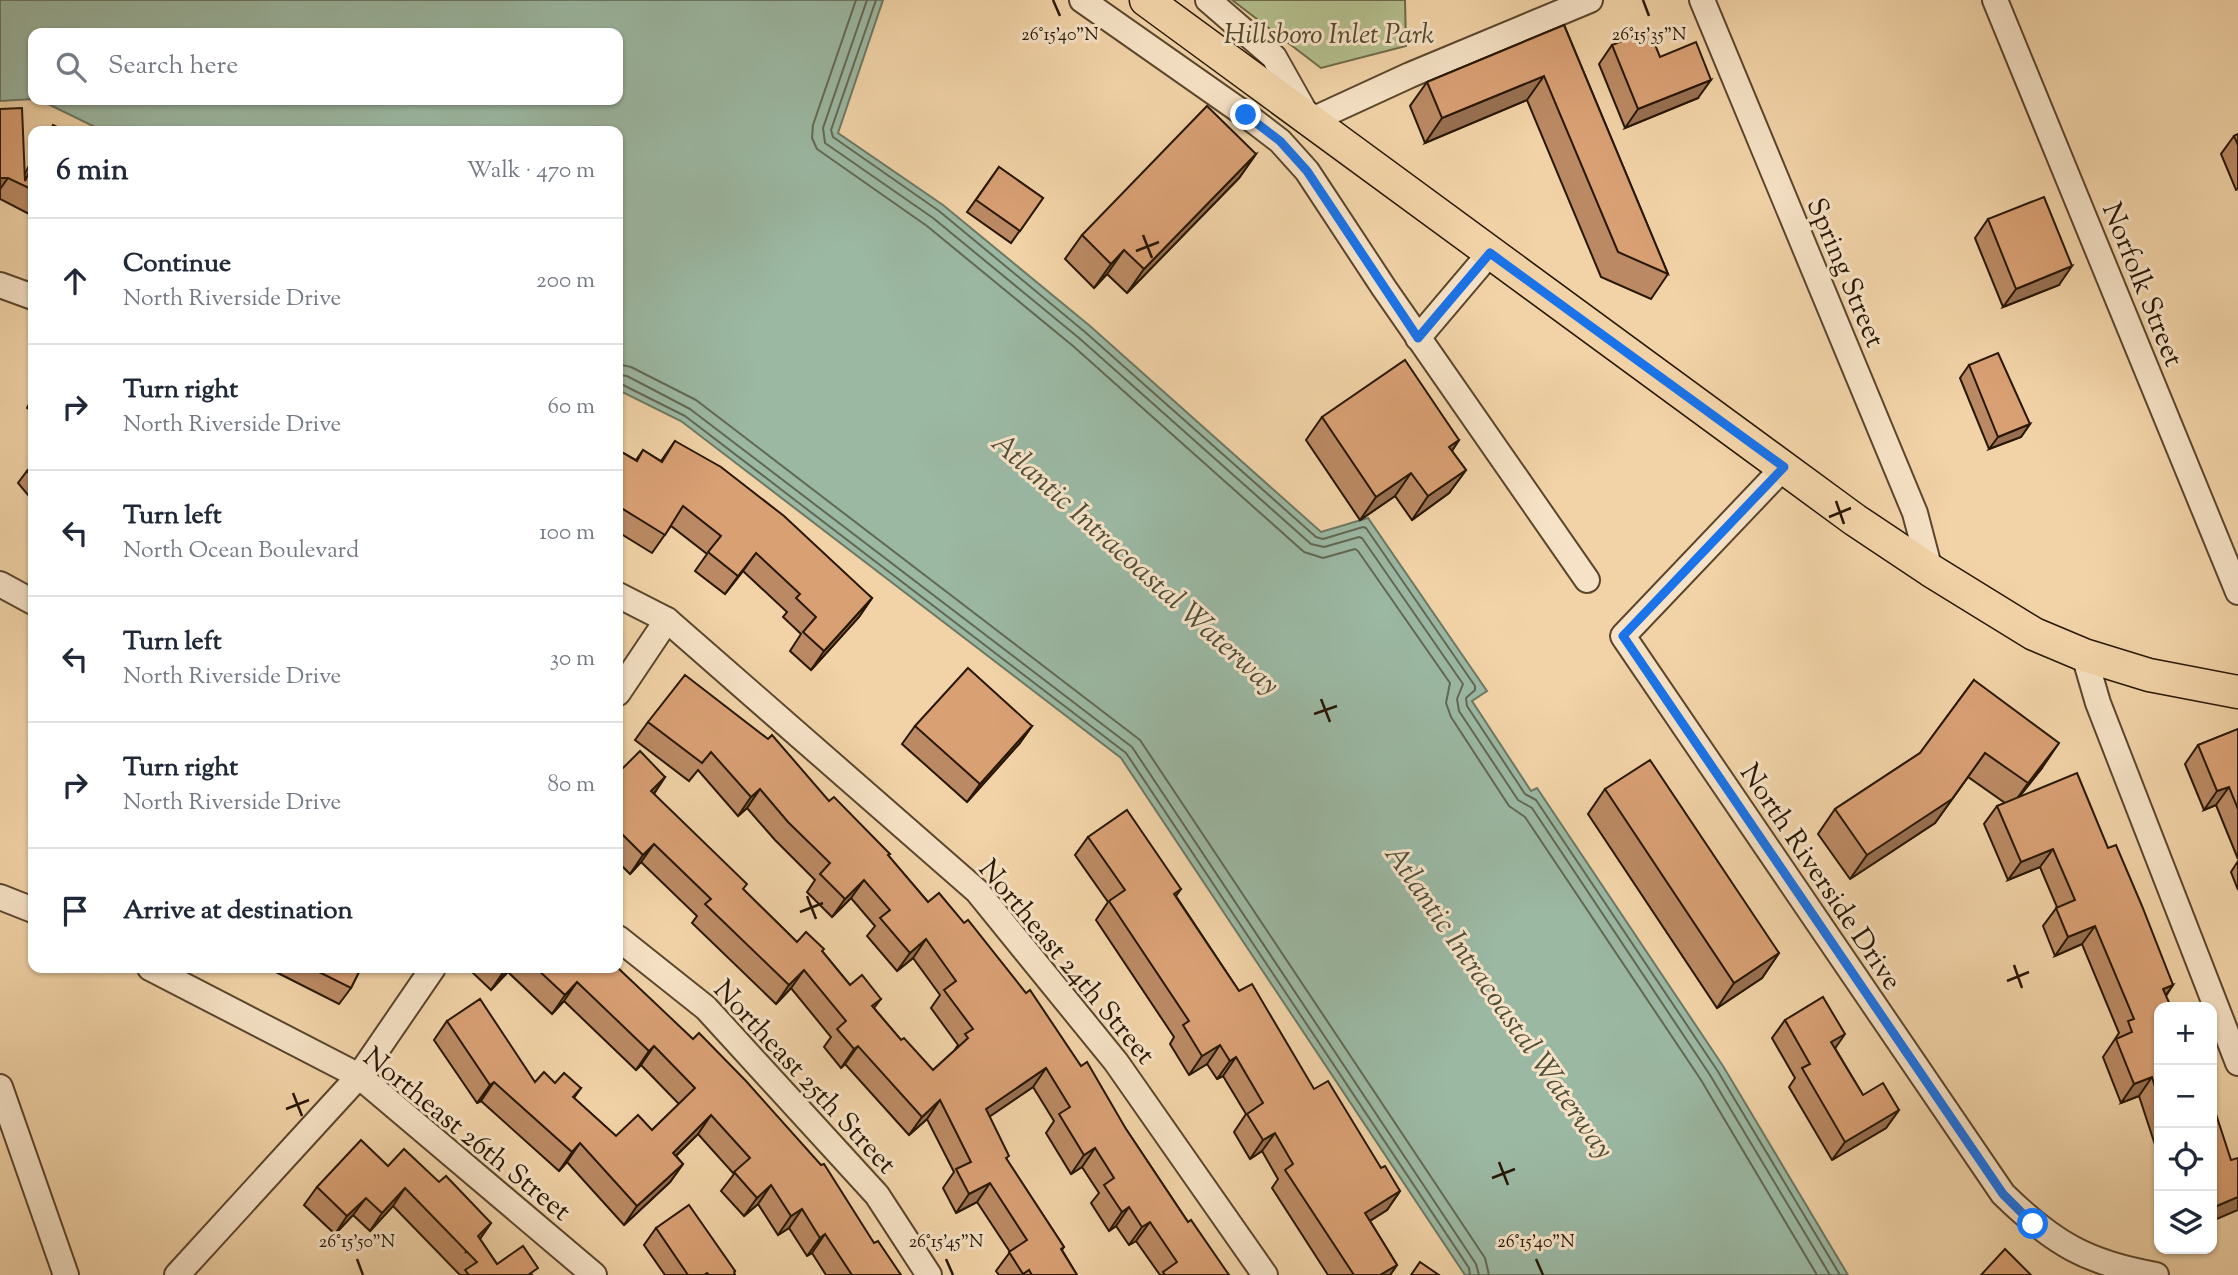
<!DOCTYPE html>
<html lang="en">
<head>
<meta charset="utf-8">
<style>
	:root { --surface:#fff; --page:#f6f6f7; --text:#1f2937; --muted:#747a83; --line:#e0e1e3 }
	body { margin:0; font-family:"Sorts Mill Goudy",serif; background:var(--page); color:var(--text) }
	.controls { position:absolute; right:21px; bottom:21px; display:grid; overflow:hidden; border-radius:14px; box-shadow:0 2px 5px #0004 }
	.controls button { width:63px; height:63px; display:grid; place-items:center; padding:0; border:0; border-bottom:2px solid var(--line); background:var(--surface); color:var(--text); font:35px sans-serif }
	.stop { position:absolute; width:21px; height:21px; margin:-16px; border:5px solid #1a73e8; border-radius:50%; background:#fff }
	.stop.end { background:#1a73e8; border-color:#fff; box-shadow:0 2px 7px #0008 }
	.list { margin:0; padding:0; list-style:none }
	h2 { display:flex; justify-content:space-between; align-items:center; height:91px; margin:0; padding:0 28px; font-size:30px }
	h2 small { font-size:23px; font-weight:400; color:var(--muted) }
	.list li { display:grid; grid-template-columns:46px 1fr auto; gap:21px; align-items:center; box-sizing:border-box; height:126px; padding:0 28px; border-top:2px solid var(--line) }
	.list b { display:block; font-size:26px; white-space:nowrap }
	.list p { margin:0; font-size:23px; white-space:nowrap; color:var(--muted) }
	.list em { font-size:23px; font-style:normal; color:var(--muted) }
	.icon { flex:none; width:38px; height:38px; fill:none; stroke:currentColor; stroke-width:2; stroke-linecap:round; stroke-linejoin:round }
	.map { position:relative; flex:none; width:2238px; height:1275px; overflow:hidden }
	.search { position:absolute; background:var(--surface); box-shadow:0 2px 5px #0004; left:28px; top:28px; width:595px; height:77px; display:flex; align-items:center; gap:18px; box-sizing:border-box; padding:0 24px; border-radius:14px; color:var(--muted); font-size:26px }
	.panel { position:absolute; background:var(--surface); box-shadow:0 2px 5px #0004; left:28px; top:126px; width:595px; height:847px; border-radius:14px }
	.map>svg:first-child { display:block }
	.green { fill:#b3be8c; stroke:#6e6a48; stroke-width:2 }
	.water { fill:#9bb8a3; stroke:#6d7863; stroke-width:2 }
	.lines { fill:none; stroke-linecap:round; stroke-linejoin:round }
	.shore { stroke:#626853; stroke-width:2 }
	.minor-casing { stroke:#5a462c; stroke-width:28 }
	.major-casing { stroke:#281703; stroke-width:35 }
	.minor { stroke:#f6e2c6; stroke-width:24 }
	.major { stroke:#f1d3a7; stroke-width:32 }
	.wall { fill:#bb8a64; stroke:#281703; stroke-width:2 }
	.shaded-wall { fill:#987051; stroke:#281703; stroke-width:2 }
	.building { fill:#d9a074; stroke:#281703; stroke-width:2 }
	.route { stroke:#1a73e8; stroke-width:9 }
	.ticks { fill:none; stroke:#281703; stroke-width:2.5 }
	.labels { text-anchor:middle; stroke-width:6; stroke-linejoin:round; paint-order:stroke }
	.park-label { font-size:28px; font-style:italic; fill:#52492c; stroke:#f6e2c6 }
	.street-label { font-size:28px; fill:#281703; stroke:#f6e2c6 }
	.water-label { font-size:30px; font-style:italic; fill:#504f3b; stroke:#f6e2c6 }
	.ticks-label { font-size:18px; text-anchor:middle; fill:#281703; stroke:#f6e2c6; stroke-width:6; stroke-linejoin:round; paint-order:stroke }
</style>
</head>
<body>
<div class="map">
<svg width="2238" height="1275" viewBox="0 0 2238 1275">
	<rect width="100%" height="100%" fill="#f1d3a7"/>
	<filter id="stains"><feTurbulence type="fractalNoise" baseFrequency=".00286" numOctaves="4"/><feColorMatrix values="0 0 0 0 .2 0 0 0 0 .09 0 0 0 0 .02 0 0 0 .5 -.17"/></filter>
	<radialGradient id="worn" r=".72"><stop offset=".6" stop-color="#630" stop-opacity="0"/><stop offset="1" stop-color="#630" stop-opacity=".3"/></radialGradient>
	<path class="green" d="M1232 0H1405L1406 46 1321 68Z"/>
	<path class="water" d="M0 0H883L838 133 943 205 1090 326 1321 532 1368 518 1487 691 1472 701 1531 791 1537 788 1723 1066 1848 1275H1465L1121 758 681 421 618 390V131H103L40 100H618V33H33V99L0 101Z"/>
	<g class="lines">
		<g class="shore">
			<path d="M856 0 813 125 812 138 817 149 927 226 1073 346 1304 552 1323 558 1355 549 1358 551 1450 683 1446 703 1451 717 1509 806 1525 817 1701 1080 1817 1275"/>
			<path d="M867 0 823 128 825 143 933 218 1079 338 1311 544 1324 547 1359 537 1362 538 1463 684 1457 699 1459 711 1518 800 1532 808 1710 1075 1830 1275"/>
			<path d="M876 0 831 130 833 137 939 211 1085 332 1316 537 1323 539 1363 527 1366 528 1475 686V690L1466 698 1467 706 1525 794 1536 800 1717 1070 1840 1275"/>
			<path d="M618 364 631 367 696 400 1140 740 1485 1258 1489 1275"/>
			<path d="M618 375 627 376 690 409 1132 747 1476 1264 1479 1275"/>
			<path d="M618 384 623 385 685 416 1126 753 1469 1268 1470 1275"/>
		</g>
		<defs>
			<g id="minor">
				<path d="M1082 0 1246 115 1280 141 1307 171 1384 288 1587 580"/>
				<path d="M1208 0 1274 57 1310 121 1410 75 1590 0"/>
				<path d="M1702 0 1915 513 1930 570"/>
				<path d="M1995 0 2238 592"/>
				<path d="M0 285 33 297"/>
				<path d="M1418 338 1490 253"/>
				<path d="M1784 467 1623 636 2003 1194C2053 1243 2087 1263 2156 1275"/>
				<path d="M0 584 33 602"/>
				<path d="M618 595 667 620 977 891 1116 1062 1265 1275"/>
				<path d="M2084 655 2098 703 2238 1063"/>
				<path d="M618 693 667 620"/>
				<path d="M0 897 33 910"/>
				<path d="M618 938 706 1008 877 1195 929 1275"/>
				<path d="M150 968 359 1076 594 1275"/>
				<path d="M0 1087 66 1275"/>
				<path d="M177 1275 359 1076 433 968"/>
			</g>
			<path id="major" d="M1146 0 1855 520 1930 570 2034 634 2084 655 2149 675 2238 692"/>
		</defs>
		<use href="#minor" class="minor-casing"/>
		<use href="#major" class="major-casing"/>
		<use href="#minor" class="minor"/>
		<use href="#major" class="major"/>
	</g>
	<g class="wall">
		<path d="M1564 25 1668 274 1651 299 1601 277 1527 100 1425 143 1410 106 1427 82Z"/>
		<path d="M1612 45 1660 57 1698 98 1625 128 1599 64Z"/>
		<path d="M0 109 25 174 33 157V216L0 199Z"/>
		<path d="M2238 134V189L2236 190 2221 154 2234 136Z"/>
		<path d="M1256 154 1239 178 1127 293 1107 274 1094 288 1065 259 1082 235Z"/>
		<path d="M999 167 1043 198 1011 243 967 212Z"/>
		<path d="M1988 219 2059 285 2003 307 1975 238Z"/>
		<path d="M1969 365 2030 424 2021 437 1989 449 1960 378Z"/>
		<path d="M33 397V412L27 408Z"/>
		<path d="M1322 417 1459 440 1452 451 1466 470 1449 493 1412 520 1395 496 1360 520 1306 440Z"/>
		<path d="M675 441 872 598 859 617 811 670 790 651 801 634 783 617 787 612 743 571 725 594 695 571 707 554 671 526 652 553 618 532V450L636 460 643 450 661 461Z"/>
		<path d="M33 465V501L18 483 27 471Z"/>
		<path d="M1974 680 2042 768 2020 796 2108 848 2173 985 2159 1007V1157L2139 1096 2121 1103 2103 1057 2119 1033 2082 944 2055 956 2043 926 2057 907 2040 867 2008 880 1984 824 1997 806 2005 803 1968 777 1935 823 1850 879 1818 834 1835 809 1920 753Z"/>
		<path d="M648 722 829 801 888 856 928 902 1081 1066 1126 1129 1188 1222 1229 1275H1160L1136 1241 1129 1245 1116 1226 1109 1231 1091 1203 1099 1193 1082 1167 1071 1174 1046 1133 1054 1121 1033 1087 989 1116 1007 1160 1064 1247 1062 1250 1077 1275H999L996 1271 1010 1252 977 1202 956 1213 943 1188 954 1172 927 1119 909 1135 845 1064 841 1068 824 1047 831 1037 791 988 776 1004 692 923 697 916 641 862 630 874 618 862V773L665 777 654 794 744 890 797 942 822 951 850 985 881 999 874 1008 901 1040 933 1070 954 1051 958 1045 931 1008 940 995 913 958 897 971 867 936 875 926 851 898 832 917 807 892 815 880 775 840 747 808 738 816 698 770 689 781 635 740Z"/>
		<path d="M915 726H1032L1019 744 967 802 902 744Z"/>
		<path d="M2238 729V859L2216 805 2204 810 2185 764 2198 745Z"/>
		<path d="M1605 789 1779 953 1762 978 1717 1008 1588 814Z"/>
		<path d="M1088 837 1181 889 1176 896 1239 991 1314 1089 1400 1191 1387 1210 1370 1221 1397 1265 1390 1275H1328L1272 1188 1278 1179 1262 1151 1250 1159 1234 1132 1246 1114 1223 1076 1217 1079 1207 1064 1189 1075 1170 1044 1174 1037 1096 920 1108 902 1075 855Z"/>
		<path d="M2238 861V890L2231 872Z"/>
		<path d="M268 968H361L351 988 339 1004Z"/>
		<path d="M477 968H618L874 1243 901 1275H826L812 1253 807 1256 789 1228 778 1235 758 1204 744 1216 721 1191 734 1174 698 1134 676 1156 683 1164 670 1182 624 1225 567 1162 559 1171 481 1101 477 1103 434 1040 447 1021 535 1082 555 1083 581 1088 574 1098 616 1136 652 1130 679 1104 641 1065 636 1070 564 1001 552 1014 508 972 491 990 473 973Z"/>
		<path d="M1785 1020 1835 1048 1863 1095 1899 1110 1886 1128 1832 1160 1789 1087 1795 1078 1772 1038Z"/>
		<path d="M388 1166 439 1182 491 1223 480 1239 497 1264 533 1275H460L393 1206 370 1231 353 1215 335 1234 304 1205 317 1187Z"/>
		<path d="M656 1228 735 1271 734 1273 735 1275H665L644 1245Z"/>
	</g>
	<g class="shaded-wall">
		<path d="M1544 76 1527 100 1425 143 1442 118Z"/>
		<path d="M1711 80 1698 98 1625 128 1638 109Z"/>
		<path d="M1256 154 1239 178 1127 293 1144 269Z"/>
		<path d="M0 178H8L0 189Z"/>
		<path d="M1124 250 1107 274 1094 288 1111 264Z"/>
		<path d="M2072 266 2059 285 2003 307 2016 289Z"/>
		<path d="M2030 424 2021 437 1989 449 1998 437Z"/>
		<path d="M1459 440 1443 464 1449 447Z"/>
		<path d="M1466 470 1449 493 1412 520 1428 496Z"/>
		<path d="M1411 473 1395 496 1360 520 1376 497Z"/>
		<path d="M756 553 743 571 725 594 738 576Z"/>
		<path d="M872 598 859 617 811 670 824 651Z"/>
		<path d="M1032 726 1019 744 967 802 980 784Z"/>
		<path d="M2059 743 2042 768 2011 807 2028 783Z"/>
		<path d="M1985 753 1935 823 1850 879 1867 855Z"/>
		<path d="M665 777 652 796 651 791Z"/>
		<path d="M2229 787 2216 805 2204 810 2217 791Z"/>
		<path d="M760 789 747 808 738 816 751 797Z"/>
		<path d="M654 844 641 862 630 874 643 855Z"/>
		<path d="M2053 849 2040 867 2008 880 2021 862Z"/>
		<path d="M864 880 851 898 832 917 845 899Z"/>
		<path d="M2095 926 2082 944 2055 956 2068 937Z"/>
		<path d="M926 939 913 958 897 971 910 953Z"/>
		<path d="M1779 953 1762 978 1717 1008 1734 983Z"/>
		<path d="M507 968H510L491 990 504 971Z"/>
		<path d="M804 970 791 988 776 1004 789 985Z"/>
		<path d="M577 982 564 1001 552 1014 565 995Z"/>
		<path d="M2173 985 2160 1003 2163 989Z"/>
		<path d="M1845 1034 1832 1053 1831 1042Z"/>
		<path d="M1220 1045 1207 1064 1189 1075 1202 1056Z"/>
		<path d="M654 1046 641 1065 636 1070 649 1051Z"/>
		<path d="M858 1046 845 1064 841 1068 854 1049Z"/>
		<path d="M1236 1057 1223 1076 1217 1079 1230 1061Z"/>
		<path d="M1046 1068 1033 1087 973 1128 986 1109Z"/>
		<path d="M2152 1077 2139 1096 2121 1103 2134 1084Z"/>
		<path d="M494 1082 481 1101 477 1103 490 1085Z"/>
		<path d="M940 1100 927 1119 909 1135 922 1117Z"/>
		<path d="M1899 1110 1886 1128 1832 1160 1845 1142Z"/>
		<path d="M711 1115 698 1134 660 1171 673 1153Z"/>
		<path d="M1275 1133 1262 1151 1250 1159 1263 1140Z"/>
		<path d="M580 1143 567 1162 559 1171 572 1152Z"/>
		<path d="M1095 1148 1082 1167 1071 1174 1084 1155Z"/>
		<path d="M683 1164 670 1182 624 1225 637 1206Z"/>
		<path d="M990 1183 977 1202 956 1213 969 1194Z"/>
		<path d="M771 1185 758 1204 744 1216 757 1198Z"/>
		<path d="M405 1188 393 1206 370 1231 382 1213Z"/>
		<path d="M1400 1191 1387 1210 1352 1232 1365 1213Z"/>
		<path d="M2238 1197V1210L2212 1221V1208Z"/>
		<path d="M366 1198 353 1215 335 1234 347 1216Z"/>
		<path d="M1129 1207 1116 1226 1109 1231 1122 1212Z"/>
		<path d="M802 1209 789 1228 778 1235 791 1216Z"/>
		<path d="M1150 1222 1136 1241 1129 1245 1142 1227Z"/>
		<path d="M491 1223 479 1240 465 1253 478 1236Z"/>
		<path d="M825 1234 812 1253 807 1256 820 1238Z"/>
		<path d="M1397 1265 1390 1275H1380Z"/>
	</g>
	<g class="building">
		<path d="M1564 25 1668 274 1618 252 1544 76 1442 118 1427 82Z"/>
		<path d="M1649 30 1660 57 1696 42 1711 80 1638 109 1612 45Z"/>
		<path d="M1207 106 1256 154 1144 269 1124 250 1111 264 1082 235Z"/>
		<path d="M22 108 25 181 33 164V190L8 178H0V109Z"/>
		<path d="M53 125 65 131H50Z"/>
		<path d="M2238 134V145L2234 136Z"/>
		<path d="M999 167 1043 198 1020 231 976 200Z"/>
		<path d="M2044 197 2072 266 2016 289 1988 219Z"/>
		<path d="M1998 353 2030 424 1998 437 1969 365Z"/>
		<path d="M1405 360 1459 440 1449 447 1466 470 1428 496 1411 473 1376 497 1322 417Z"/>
		<path d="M675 441 721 467 784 516 872 598 824 651 803 632 816 617 796 598 800 594 756 553 738 576 708 552 721 536 683 506 665 535 618 506V450L637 461 643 450 662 462Z"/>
		<path d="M33 465V478L27 471Z"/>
		<path d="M968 668 1032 726 980 784 915 726Z"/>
		<path d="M685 675 768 739 772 735 829 801 834 797 890 854 888 855 928 902 939 893 964 923 968 920 1026 993 1030 990 1081 1066 1087 1062 1126 1129 1188 1222 1191 1220 1229 1275H1165L1163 1272 1177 1262 1150 1222 1142 1227 1129 1207 1122 1212 1104 1185 1114 1178 1095 1148 1084 1155 1059 1114 1070 1107 1046 1068 986 1109 1009 1156 1006 1158 1064 1247 1061 1249 1077 1275H1032L1029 1270 1023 1274 1009 1252 1027 1240 990 1183 969 1194 956 1169 971 1162 940 1100 922 1117 858 1046 854 1049 837 1029 846 1021 804 970 789 985 705 904 711 899 654 844 643 855 618 830V773L640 751 665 777 651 791 747 884 743 889 797 942 806 932 824 949 822 951 850 985 862 975 881 999 872 1006 901 1040 904 1038 933 1070 968 1038 965 1034 973 1029 944 990 956 981 926 939 910 953 880 918 890 910 864 880 845 899 820 874 830 863 788 822 760 789 751 797 711 752 702 763 648 722Z"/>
		<path d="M1974 680 2059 743 2028 783 1985 753 1952 799 1867 855 1835 809 1920 753Z"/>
		<path d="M2238 729V809L2229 787 2217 791 2198 745Z"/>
		<path d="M1650 760 1779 953 1734 983 1605 789Z"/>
		<path d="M2077 773 2108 848 2116 845 2142 906 2173 985 2163 989 2171 1007H2159V1100L2152 1077 2134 1084 2116 1039 2132 1032 2128 1021 2134 1019 2095 926 2068 937 2056 908 2075 900 2053 849 2021 862 1997 806Z"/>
		<path d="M1127 810 1181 889 1174 894 1239 991 1252 984 1314 1089 1328 1081 1381 1168 1385 1166 1400 1191 1365 1213 1397 1265 1380 1275H1354L1285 1170 1293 1164 1275 1133 1263 1140 1247 1114 1263 1103 1236 1057 1230 1061 1220 1045 1202 1056 1183 1025 1189 1021 1109 901 1125 890 1088 837Z"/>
		<path d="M311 968H361L351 988Z"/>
		<path d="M536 968H618L693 1039 699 1033 746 1081 821 1165 824 1164 874 1243 878 1241 901 1275H852L825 1234 820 1238 802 1209 791 1216 771 1185 757 1198 734 1172 750 1158 711 1115 673 1153 683 1164 637 1206 580 1143 572 1152 494 1082 490 1085 447 1021 480 999 535 1082 544 1072 555 1083 564 1073 581 1088 573 1097 616 1136 638 1115 652 1130 695 1088 654 1046 649 1051 577 982 565 995Z"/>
		<path d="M1823 997 1845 1034 1831 1042 1863 1095 1883 1083 1899 1110 1845 1142 1802 1068 1810 1064 1785 1020Z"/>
		<path d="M2212 1102 2231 1160 2238 1158V1197L2212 1208Z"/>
		<path d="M361 1140 388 1166 404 1149 439 1182 446 1176 491 1223 478 1236 497 1264 523 1246 538 1268 528 1275H469L465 1270 477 1262 405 1188 382 1213 366 1198 347 1216 317 1187Z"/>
		<path d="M689 1205 735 1271 734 1272 735 1275H709L707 1273 704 1275H688L656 1228Z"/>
		<path d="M2005 1249 2031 1275H1981Z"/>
		<path d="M1420 1262 1439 1275H1411Z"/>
	</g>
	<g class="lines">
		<path class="route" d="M1246 115 1280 141 1307 171 1418 338 1490 253 1784 467 1623 636 2003 1194 2033 1224"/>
	</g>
	<path class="ticks" d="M1053 0 1060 16M1643 0 1649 16M1143 235 1152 258M1136 251 1159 242M1836 501 1844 524M1829 517 1851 508M1321 699 1330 722M1314 714 1337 706M807 896 816 919M800 912 823 903M2014 965 2022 988M2007 981 2029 972M293 1093 302 1116M286 1109 309 1100M1499 1162 1508 1185M1492 1178 1515 1169M357 1259 363 1275M946 1259 953 1275M1536 1259 1543 1275"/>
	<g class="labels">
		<g class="park-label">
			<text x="1329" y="43">Hillsboro Inlet Park</text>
		</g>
		<g class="street-label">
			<text transform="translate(1847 272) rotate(67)" y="10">Spring Street</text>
			<text transform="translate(2144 284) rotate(68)" y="10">Norfolk Street</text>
			<text transform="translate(1822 876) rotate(56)" y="10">North Riverside Drive</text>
			<text transform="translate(1068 961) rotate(50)" y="10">Northeast 24th Street</text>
			<text transform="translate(806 1076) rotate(47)" y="10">Northeast 25th Street</text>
			<text transform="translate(468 1133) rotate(39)" y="10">Northeast 26th Street</text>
		</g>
		<g class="water-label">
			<text transform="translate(1136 563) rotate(42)" y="10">Atlantic Intracoastal Waterway</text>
			<text transform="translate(1500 1001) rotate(55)" y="10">Atlantic Intracoastal Waterway</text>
		</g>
	</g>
	<g class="ticks-label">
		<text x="1060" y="40">26°15'40"N</text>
		<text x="1649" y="40">26°15'35"N</text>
		<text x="357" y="1247">26°15'50"N</text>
		<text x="946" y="1247">26°15'45"N</text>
		<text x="1536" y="1247">26°15'40"N</text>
	</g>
	<rect width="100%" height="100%" filter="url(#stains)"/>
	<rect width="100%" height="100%" fill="url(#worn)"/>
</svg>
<div class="controls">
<button>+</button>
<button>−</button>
<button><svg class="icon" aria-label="locate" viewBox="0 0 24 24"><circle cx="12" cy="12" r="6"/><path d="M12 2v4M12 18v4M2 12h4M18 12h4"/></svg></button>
<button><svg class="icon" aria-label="layers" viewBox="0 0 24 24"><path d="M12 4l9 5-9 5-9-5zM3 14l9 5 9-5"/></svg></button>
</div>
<div class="stop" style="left:2033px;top:1224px"></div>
<div class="stop end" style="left:1246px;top:115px"></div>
<div class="search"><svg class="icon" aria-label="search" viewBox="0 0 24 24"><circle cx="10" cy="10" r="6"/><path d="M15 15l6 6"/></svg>Search here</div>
<section class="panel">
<h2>6 min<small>Walk · 470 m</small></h2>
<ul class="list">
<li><svg class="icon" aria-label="ahead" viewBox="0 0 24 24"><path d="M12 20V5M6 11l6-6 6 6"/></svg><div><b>Continue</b><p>North Riverside Drive</p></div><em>200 m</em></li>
<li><svg class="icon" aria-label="right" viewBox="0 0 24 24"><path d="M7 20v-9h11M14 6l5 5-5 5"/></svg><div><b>Turn right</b><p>North Riverside Drive</p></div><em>60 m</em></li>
<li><svg class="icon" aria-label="left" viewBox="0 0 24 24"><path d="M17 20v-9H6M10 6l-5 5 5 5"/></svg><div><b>Turn left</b><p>North Ocean Boulevard</p></div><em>100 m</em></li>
<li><svg class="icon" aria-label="left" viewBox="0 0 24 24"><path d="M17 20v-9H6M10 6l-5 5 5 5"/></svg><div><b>Turn left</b><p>North Riverside Drive</p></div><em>30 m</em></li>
<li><svg class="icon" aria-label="right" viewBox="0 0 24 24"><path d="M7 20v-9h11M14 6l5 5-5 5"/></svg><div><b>Turn right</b><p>North Riverside Drive</p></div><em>80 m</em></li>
<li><svg class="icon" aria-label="arrive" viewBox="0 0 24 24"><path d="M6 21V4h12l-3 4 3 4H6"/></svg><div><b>Arrive at destination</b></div></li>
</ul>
</section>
</div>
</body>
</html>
